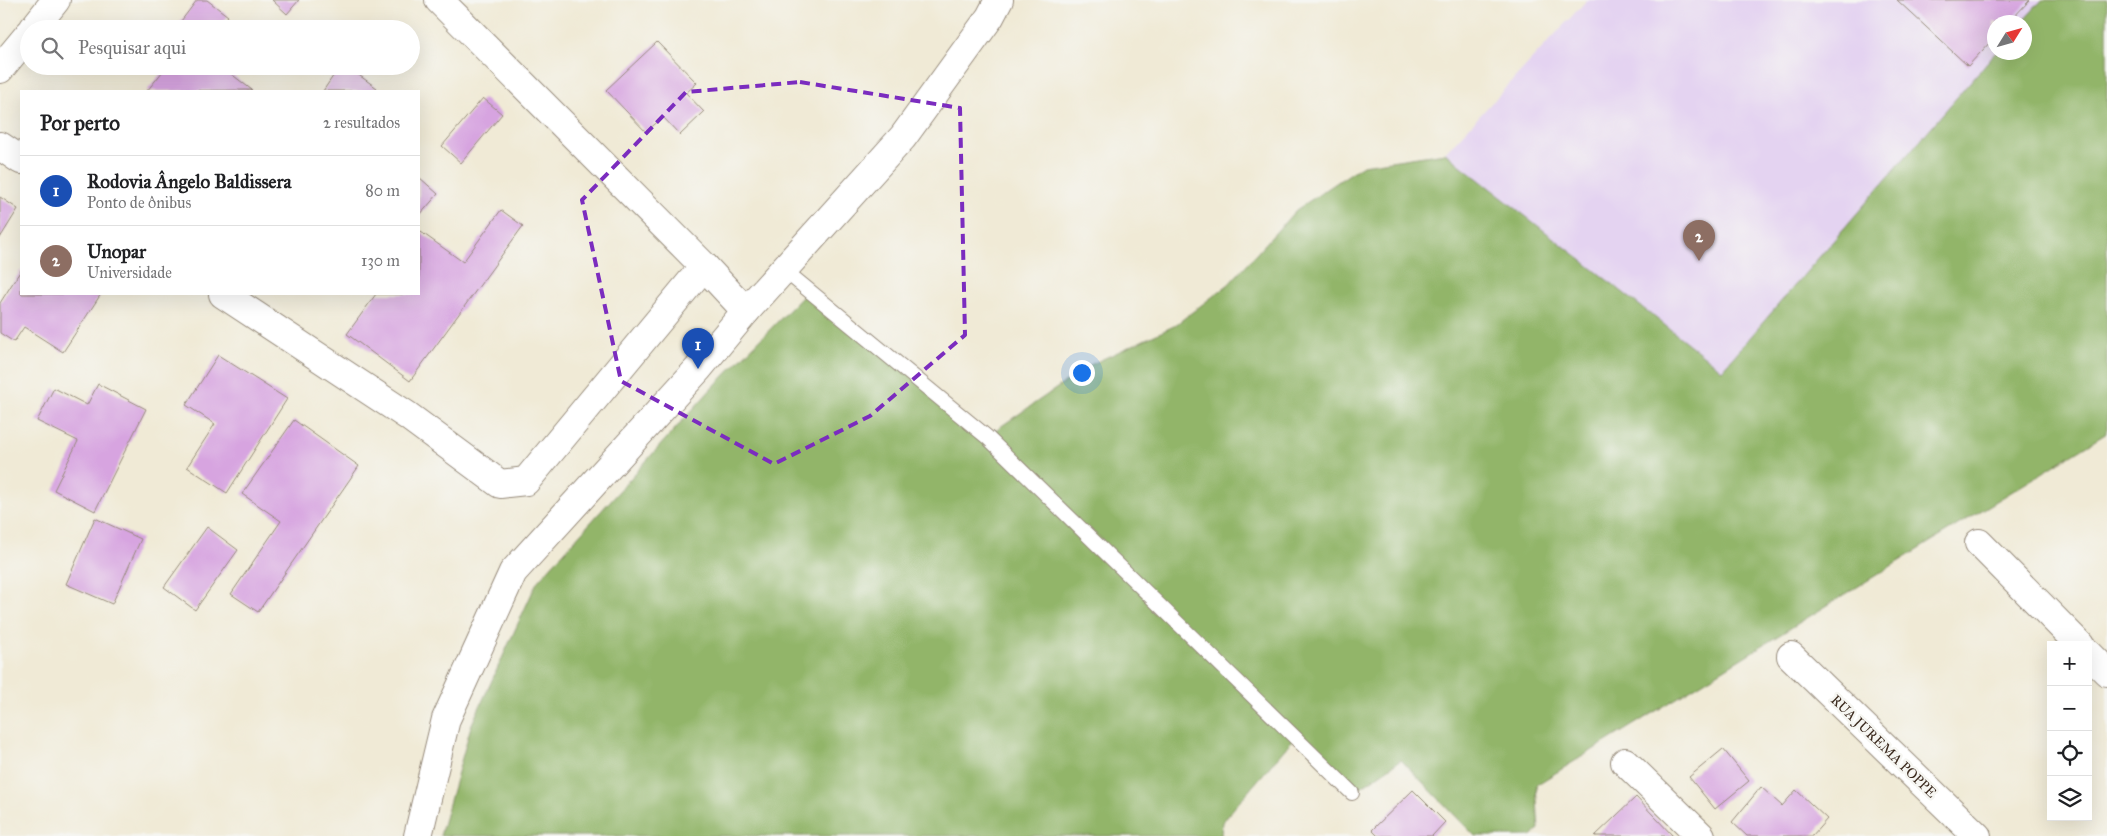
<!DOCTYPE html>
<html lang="pt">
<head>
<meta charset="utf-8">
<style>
	:root { --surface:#fff; --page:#f2f2f2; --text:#202124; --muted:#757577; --line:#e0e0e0; --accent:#111827 }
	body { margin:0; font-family:"IM FELL Great Primer",serif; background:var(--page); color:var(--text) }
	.controls { position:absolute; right:15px; bottom:15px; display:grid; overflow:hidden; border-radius:0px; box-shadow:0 5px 20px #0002 }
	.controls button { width:45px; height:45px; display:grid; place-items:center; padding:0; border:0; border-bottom:1px solid var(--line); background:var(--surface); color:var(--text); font:25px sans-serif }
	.compass { position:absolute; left:1987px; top:15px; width:45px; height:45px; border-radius:50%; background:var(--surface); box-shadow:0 5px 20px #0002; rotate:53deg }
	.you { position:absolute; left:1081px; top:372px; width:18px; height:18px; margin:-12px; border:4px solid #fff; border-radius:50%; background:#1a73e8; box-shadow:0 0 0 8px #1a73e833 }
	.badge { display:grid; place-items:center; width:32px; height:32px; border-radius:50%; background:var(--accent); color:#fff; font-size:16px; font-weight:700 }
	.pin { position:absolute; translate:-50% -41px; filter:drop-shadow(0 1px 2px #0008) }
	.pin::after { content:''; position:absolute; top:26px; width:18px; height:15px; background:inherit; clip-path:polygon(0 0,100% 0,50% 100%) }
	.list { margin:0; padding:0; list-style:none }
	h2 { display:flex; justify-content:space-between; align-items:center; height:65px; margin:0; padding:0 20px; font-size:21px }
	h2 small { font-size:16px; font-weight:400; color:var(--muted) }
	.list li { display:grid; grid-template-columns:32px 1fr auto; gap:15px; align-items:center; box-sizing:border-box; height:70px; padding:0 20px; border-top:1px solid var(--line) }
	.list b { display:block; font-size:19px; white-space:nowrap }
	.list p { margin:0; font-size:16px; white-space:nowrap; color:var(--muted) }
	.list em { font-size:16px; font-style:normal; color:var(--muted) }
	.icon { flex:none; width:28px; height:28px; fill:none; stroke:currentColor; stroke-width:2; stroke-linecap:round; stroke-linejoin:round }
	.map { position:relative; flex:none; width:2107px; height:836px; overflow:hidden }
	.search { position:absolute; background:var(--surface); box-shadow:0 5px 20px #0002; left:20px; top:20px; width:400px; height:55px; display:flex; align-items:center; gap:12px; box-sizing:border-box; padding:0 18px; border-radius:28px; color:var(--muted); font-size:19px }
	.panel { position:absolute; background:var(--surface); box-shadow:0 5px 20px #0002; left:20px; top:90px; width:400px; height:205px; border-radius:0px }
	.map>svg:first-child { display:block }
	.built { fill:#e4d3f1 }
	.forest { fill:#92b569; stroke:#667044 }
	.building { fill:#d7a4e0 }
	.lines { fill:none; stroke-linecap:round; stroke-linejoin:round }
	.service-casing { stroke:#968a7a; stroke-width:16 }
	.minor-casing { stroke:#968a7a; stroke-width:30 }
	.tertiary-casing { stroke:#968a7a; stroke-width:30 }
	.service { stroke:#fff; stroke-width:14 }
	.minor { stroke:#fff; stroke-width:28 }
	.tertiary { stroke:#fff; stroke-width:28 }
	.marked { fill:none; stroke:#7b2cbf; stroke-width:4; stroke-dasharray:10 6; stroke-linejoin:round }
	.labels { text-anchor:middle; stroke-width:5; stroke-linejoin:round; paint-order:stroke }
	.street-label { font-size:14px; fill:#3b2a1e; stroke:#f6f6f2 }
</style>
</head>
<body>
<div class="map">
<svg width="2107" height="836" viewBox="0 0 2107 836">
	<rect width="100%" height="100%" fill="#f6f6f2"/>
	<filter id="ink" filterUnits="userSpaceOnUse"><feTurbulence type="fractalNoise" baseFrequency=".02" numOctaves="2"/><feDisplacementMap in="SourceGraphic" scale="10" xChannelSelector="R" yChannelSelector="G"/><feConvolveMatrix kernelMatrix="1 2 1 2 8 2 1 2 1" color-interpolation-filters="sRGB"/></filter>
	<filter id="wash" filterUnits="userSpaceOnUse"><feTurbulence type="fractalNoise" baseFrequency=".0096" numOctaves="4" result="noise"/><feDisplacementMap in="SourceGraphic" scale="20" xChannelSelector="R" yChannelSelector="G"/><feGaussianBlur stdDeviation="1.12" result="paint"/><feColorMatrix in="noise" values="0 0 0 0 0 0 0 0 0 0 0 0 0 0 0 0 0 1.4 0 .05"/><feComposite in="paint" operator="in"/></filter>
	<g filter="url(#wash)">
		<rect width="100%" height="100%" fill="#f0ead6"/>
		<path class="built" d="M1587 0H2042L2022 22H1994L1995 53 1722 370 1445 153Z"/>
		<path class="forest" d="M2042 0H2107V433L1536 785 1539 830 1531 836H1475L1401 760 1352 793 1295 737 1222 822 1221 836H440L471 726 537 582 713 387 808 291 987 436 1092 364 1174 326 1229 284 1296 210 1363 165 1445 153 1722 370 1995 53 2024 52V22H2022Z"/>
		<g id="blocks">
			<g class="building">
				<path d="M197 0H207L228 16 218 29H175Z"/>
				<path d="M272 0H299L287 14Z"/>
				<path d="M1897 0H2030L2009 22H1994V38L1968 66Z"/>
				<path d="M657 42 697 83 686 93 704 112 680 135 663 117 646 132 606 90Z"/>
				<path d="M167 66H221L252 90 147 91Z"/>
				<path d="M340 66H346L377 88 375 91H323Z"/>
				<path d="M483 98 502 114 461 163 442 146Z"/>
				<path d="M419 177 438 194 419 216Z"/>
				<path d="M0 197 18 209 0 238Z"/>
				<path d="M501 210 523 226 410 381 347 334 376 294H419V234L421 232 463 262Z"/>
				<path d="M21 270V294H101L63 352 24 327 14 342 0 333V303Z"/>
				<path d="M218 355 287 399 227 493 187 467 215 424 186 405Z"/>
				<path d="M98 384 146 409 95 511 54 490 78 441 37 421 54 388 87 405Z"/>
				<path d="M294 420 359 466 258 612 231 594 281 521 242 494Z"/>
				<path d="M95 518 141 539 112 604 66 584Z"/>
				<path d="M207 527 238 550 195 610 164 587Z"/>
				<path d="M1723 749 1749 781 1715 809 1689 777Z"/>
				<path d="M1761 787 1782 806 1796 790 1827 819 1812 836H1747L1732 822Z"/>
				<path d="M1413 790 1445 822 1432 836H1378L1372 830Z"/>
				<path d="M1636 797 1673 836H1595Z"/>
			</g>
		</g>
	</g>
	<g filter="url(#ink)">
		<use href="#blocks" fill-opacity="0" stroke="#968a7a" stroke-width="1"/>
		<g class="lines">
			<defs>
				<path id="service" d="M784 270 987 437 1352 793"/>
				<g id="minor">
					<path d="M439 0 704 266 746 311"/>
					<path d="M33 29 56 0"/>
					<path d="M0 69 29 34"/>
					<path d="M0 146 21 160"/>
					<path d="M223 294 408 416 500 484 526 481 704 266"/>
					<path d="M1979 543 2080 645"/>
					<path d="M2088 653 2107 672"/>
					<path d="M1791 656 1977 836"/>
					<path d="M1625 762 1701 836"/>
				</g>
				<path id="tertiary" d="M418 836 446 719 513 572 698 369 746 311 903 137 990 17 999 0"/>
			</defs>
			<use href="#service" class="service-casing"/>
			<use href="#minor" class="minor-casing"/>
			<use href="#tertiary" class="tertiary-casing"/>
			<use href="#service" class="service"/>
			<use href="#minor" class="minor"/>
			<use href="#tertiary" class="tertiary"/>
		</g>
	</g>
	<path class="marked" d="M800 82 960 108 965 335 870 416 774 464 621 381 582 200 686 92Z"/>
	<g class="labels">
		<g class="street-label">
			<text transform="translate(1884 746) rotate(44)" y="5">RUA JUREMA POPPE</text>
		</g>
	</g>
</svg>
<div class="controls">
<button>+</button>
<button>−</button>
<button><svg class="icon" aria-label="locate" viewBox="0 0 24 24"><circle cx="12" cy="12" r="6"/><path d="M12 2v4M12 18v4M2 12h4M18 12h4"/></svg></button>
<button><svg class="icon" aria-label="layers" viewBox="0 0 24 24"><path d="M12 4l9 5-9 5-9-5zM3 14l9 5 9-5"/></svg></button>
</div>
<svg class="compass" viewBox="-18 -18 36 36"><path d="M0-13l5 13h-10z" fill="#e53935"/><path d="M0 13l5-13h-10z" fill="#757577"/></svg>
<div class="you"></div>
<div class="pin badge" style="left:698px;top:369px;background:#1a4fb4">1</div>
<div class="pin badge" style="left:1699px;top:261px;background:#8d6e63">2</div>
<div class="search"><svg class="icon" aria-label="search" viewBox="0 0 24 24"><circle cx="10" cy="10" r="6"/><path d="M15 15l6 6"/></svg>Pesquisar aqui</div>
<section class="panel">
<h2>Por perto<small>2 resultados</small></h2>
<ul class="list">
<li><span class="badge" style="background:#1a4fb4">1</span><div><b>Rodovia Ângelo Baldissera</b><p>Ponto de ônibus</p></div><em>80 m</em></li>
<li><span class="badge" style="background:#8d6e63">2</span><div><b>Unopar</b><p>Universidade</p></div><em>130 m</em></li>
</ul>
</section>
</div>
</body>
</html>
